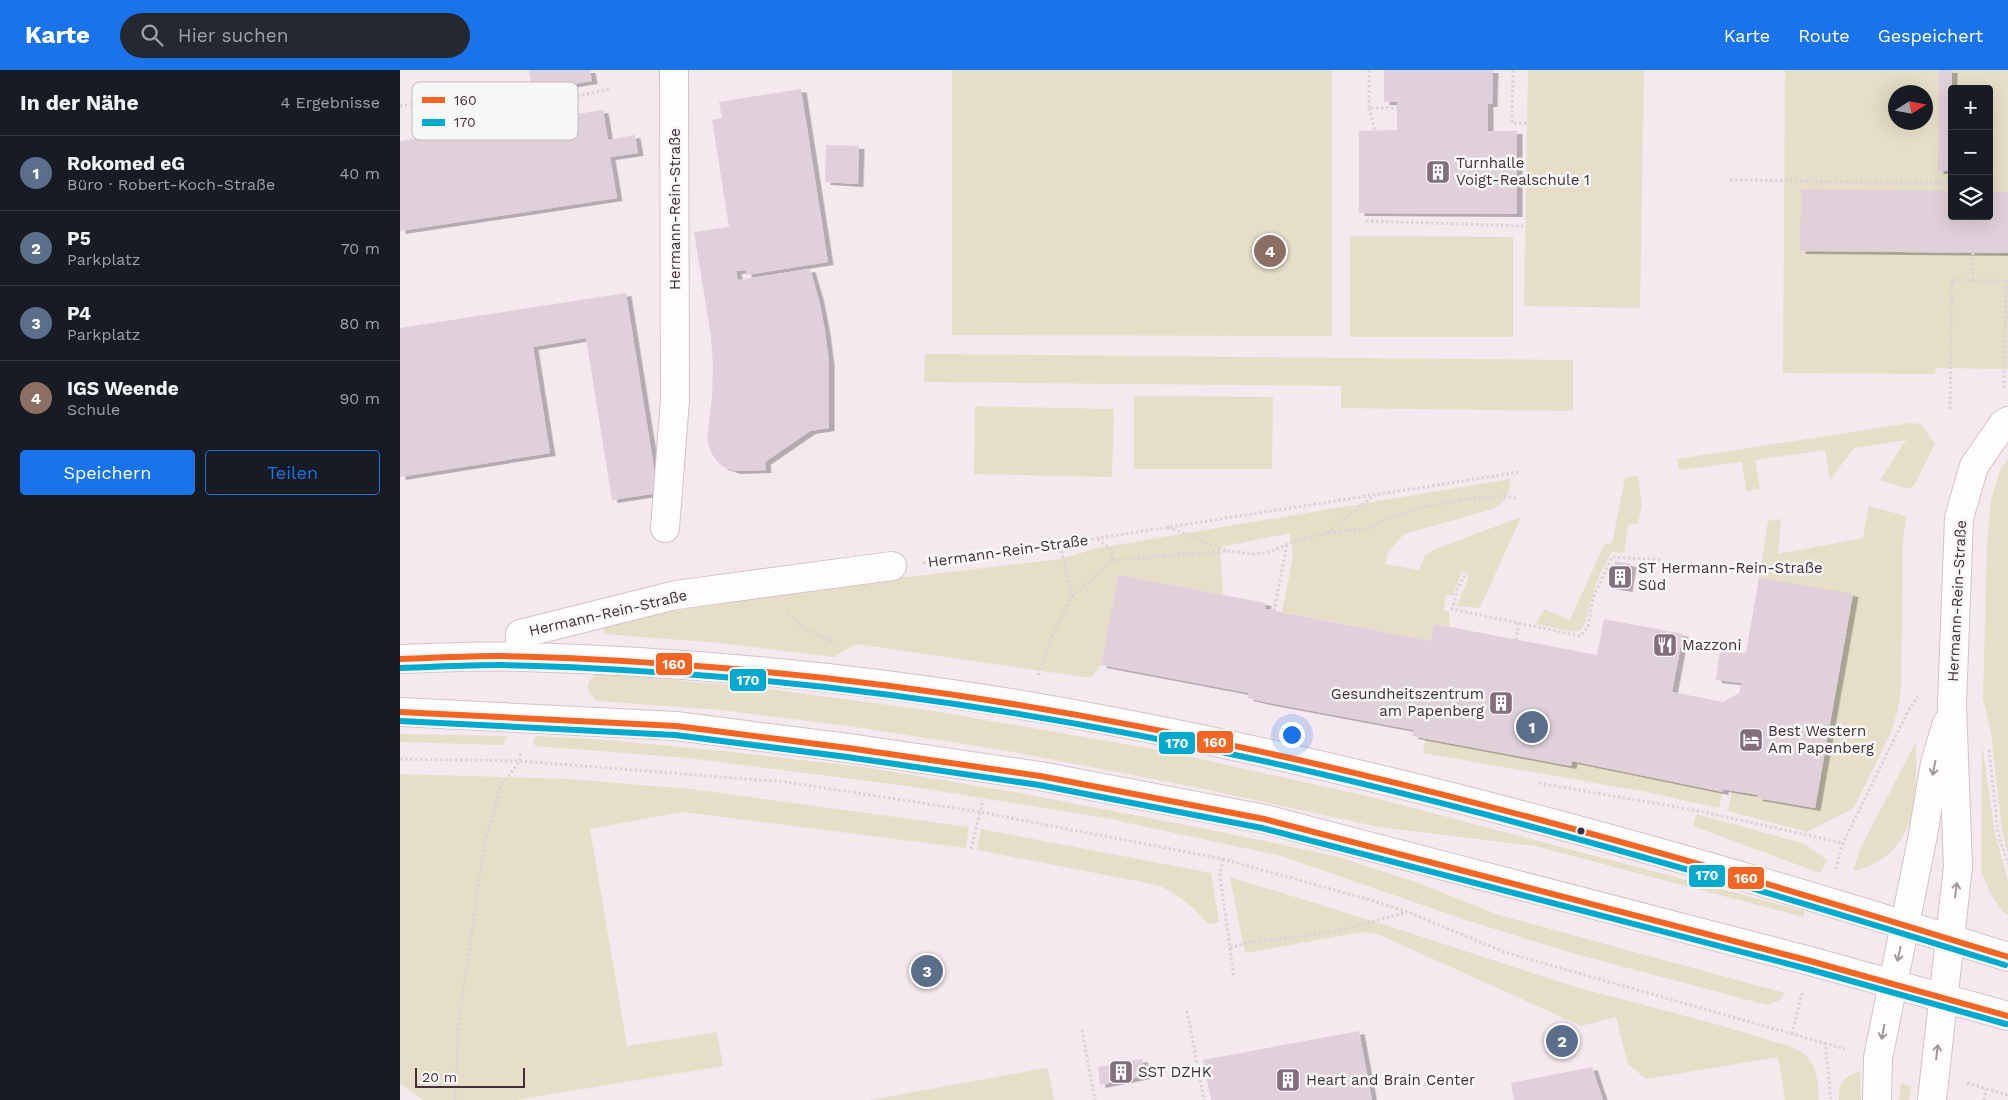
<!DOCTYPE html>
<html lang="de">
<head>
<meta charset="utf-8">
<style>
	:root { --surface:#171b24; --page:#242831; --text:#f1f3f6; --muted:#9ea1a6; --line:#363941; --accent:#1a73e8 }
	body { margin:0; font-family:"Work Sans",sans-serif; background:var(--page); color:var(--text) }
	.controls { position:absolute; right:15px; top:15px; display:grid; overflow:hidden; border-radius:5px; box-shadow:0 5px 20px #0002 }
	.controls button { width:45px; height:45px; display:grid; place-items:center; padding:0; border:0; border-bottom:1px solid var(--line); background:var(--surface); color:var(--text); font:25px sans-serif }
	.compass { position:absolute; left:1488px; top:15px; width:45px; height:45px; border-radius:50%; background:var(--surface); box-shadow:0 5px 20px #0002; rotate:79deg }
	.scale { position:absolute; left:15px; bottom:12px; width:110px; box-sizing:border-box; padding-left:5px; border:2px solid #452e3c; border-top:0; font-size:14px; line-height:18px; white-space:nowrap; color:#452e3c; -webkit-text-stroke:4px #f7f7f7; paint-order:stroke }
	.you { position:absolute; left:891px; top:664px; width:18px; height:18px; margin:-12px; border:4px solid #fff; border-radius:50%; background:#1a73e8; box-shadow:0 0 0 8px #1a73e833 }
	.badge { display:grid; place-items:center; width:32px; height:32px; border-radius:50%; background:var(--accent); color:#fff; font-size:16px; font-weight:700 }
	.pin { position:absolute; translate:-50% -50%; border:2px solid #fff; box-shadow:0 1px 5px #0006 }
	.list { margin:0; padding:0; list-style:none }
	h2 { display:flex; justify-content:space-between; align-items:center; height:65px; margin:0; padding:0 20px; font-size:21px }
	h2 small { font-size:16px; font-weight:400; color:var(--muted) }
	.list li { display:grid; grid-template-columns:32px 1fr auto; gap:15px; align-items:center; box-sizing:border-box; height:75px; padding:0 20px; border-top:1px solid var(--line) }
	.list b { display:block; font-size:19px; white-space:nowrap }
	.list p { margin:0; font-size:16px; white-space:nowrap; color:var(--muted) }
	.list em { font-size:16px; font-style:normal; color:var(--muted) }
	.actions { display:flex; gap:10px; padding:15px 20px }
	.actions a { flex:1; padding:11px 0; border:1px solid var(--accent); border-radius:5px; text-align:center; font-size:18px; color:var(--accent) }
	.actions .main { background:var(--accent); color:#fff }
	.icon { flex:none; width:28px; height:28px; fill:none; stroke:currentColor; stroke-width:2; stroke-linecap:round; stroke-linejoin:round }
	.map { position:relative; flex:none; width:1608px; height:1030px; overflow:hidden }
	header { display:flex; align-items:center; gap:30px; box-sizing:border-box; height:70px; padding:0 25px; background:var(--accent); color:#fff }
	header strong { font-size:24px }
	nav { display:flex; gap:28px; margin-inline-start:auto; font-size:18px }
	.search { width:350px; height:45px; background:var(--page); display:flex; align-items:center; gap:12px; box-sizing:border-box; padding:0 18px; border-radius:28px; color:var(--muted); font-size:19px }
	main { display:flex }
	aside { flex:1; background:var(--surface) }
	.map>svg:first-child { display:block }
	.green { fill:#e7dec8; fill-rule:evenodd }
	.building { fill:#e0d0d9; filter:url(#shadow) }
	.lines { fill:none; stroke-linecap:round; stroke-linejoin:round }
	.minor-casing { stroke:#d3c2cc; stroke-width:30 }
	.path { stroke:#dad4d7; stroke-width:3; stroke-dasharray:2.5 2.5; stroke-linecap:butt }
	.minor { stroke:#fefcfd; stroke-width:28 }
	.bus-1-casing { stroke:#f7f7f7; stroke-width:10 }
	.bus-2-casing { stroke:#f7f7f7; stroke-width:10 }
	.bus-1 { stroke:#f26522; stroke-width:6 }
	.bus-2 { stroke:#00a9ce; stroke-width:6 }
	.oneway { stroke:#a2959c }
	.bus-dot { fill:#452e3c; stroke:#f7f7f7; stroke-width:2 }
	.labels { text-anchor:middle; stroke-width:5; stroke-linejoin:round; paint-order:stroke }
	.poi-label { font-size:15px; fill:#452e3c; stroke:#f7f7f7; text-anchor:start }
	.street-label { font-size:15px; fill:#452e3c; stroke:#f7f7f7 }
	.key { fill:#f7f7f7; stroke:#c2bbbf; stroke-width:1 }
	.key-label { font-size:14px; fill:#452e3c }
	.line-badge { stroke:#f7f7f7; stroke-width:2 }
	.badge-label { font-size:14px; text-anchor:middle; font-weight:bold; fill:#fff }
</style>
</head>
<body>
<header>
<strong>Karte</strong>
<div class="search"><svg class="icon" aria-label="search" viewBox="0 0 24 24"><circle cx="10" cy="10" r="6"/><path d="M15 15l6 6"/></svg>Hier suchen</div>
<nav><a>Karte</a><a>Route</a><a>Gespeichert</a></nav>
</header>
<main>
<aside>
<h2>In der Nähe<small>4 Ergebnisse</small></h2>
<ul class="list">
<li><span class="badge" style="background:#5c6f8a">1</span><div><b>Rokomed eG</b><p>Büro · Robert-Koch-Straße</p></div><em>40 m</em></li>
<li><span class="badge" style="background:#5c6f8a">2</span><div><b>P5</b><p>Parkplatz</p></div><em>70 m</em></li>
<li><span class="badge" style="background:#5c6f8a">3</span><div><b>P4</b><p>Parkplatz</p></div><em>80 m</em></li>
<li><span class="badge" style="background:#8d6e63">4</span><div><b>IGS Weende</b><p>Schule</p></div><em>90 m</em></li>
</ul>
<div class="actions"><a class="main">Speichern</a><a>Teilen</a></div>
</aside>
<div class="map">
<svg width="1608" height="1030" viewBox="0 0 1608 1030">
	<defs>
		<filter id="shadow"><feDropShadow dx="5.5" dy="3" stdDeviation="0" flood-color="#0004"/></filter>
	</defs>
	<rect width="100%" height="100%" fill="#f5e8ef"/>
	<g class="green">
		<path d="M552 0H932V266L552 265Z"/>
		<path d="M1128 0H1244L1240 238 1124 236Z"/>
		<path d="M1385 0H1608V299L1536 298 1535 304 1383 303ZM1552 19H1589V146H1552ZM1496 22H1526V52H1496Z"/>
		<path d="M950 166 1113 167V267H950Z"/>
		<path d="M525 284 1173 290V341L941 338V316L524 312Z"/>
		<path d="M734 326 873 327 872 399H734Z"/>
		<path d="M575 336 714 339 712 407 574 404Z"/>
		<path d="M1510 353 1521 354 1535 374 1514 416 1508 419 1480 410 1506 370 1454 378 1430 410 1425 380 1355 390 1360 419 1346 421 1342 392 1279 400 1277 389Z"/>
		<path d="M1608 389V785L1602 760 1591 662 1583 629 1587 475 1591 431 1600 400Z"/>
		<path d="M1238 406 1242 436 1238 453 1228 455 1224 483 1211 482 1196 514 1185 553 1181 560 1174 562 1136 554 1144 539 1170 550 1204 475 1212 473 1225 408Z"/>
		<path d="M1110 409C1110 424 1106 432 1093 439L1004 464 988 482 985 494 1019 500 1025 485 1033 480 1121 447 1080 538 1057 536 1069 506 1062 501 1053 526 1046 524 1044 540 1049 542 1050 556 1034 554 1031 571 882 542 893 487 890 463 820 477 823 525 718 505 701 595 691 608 456 574 434 587 320 573 204 564V554L241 546 448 514 660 489 698 478Z"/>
		<path d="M1469 436 1506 446 1503 471 1501 617 1498 639 1491 662 1454 738 1407 762 1328 741 1332 721 1358 725 1357 728 1415 738 1453 525 1359 508 1368 451 1381 449 1378 484 1463 468Z"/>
		<path d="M198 603 368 619 533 641 759 680 971 727 1405 841 1403 847 1135 776 979 757 795 717 614 682 456 657 321 640 197 631C185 619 184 613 198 603Z"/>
		<path d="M0 664 108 666 102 675 0 672Z"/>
		<path d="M136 666 207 670 323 681 464 697 620 723 811 760 935 786 1016 812 1099 845 1385 923 1380 930 1367 935 1172 883 1063 849 881 786 710 749 515 717 288 688 135 676 133 671Z"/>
		<path d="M1025 669 1171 696 1172 691 1323 722 1319 738 1247 722 1023 683Z"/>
		<path d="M1516 672C1516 715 1520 770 1475 793 1469 797 1460 799 1453 801L1460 779Z"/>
		<path d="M1582 674 1595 764 1608 811V846C1594 834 1588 818 1581 801Z"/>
		<path d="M0 704 168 709 291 719 569 757 566 778 283 742 190 759 227 976 317 962 323 996 117 1030H23L0 1014Z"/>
		<path d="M1296 744 1405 774 1427 790 1420 803 1293 756Z"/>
		<path d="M581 759 811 803 819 852 808 854C793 837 779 824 757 815L577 780Z"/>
		<path d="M830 807 995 858 1172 916 1319 955 1392 977 1406 985 1414 997 1418 1013 1419 1030H1385L1378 987 1246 1009 1228 994 1216 947 1181 956 980 865 963 862 845 883Z"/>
		<path d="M648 998 654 1030H469L634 1000Z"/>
		<path d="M1460 1001 1461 1030H1439C1438 1014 1444 1006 1460 1001Z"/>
		<path d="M1501 1013 1511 1016 1509 1030H1499Z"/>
	</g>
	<g class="building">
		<path d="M129 0H190L192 11 132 21Z"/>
		<path d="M984 0H1093L1092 34H1088V61H1117V144L959 143V61L997 60V32H984Z"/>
		<path d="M1539 0H1552V101H1538Z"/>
		<path d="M401 19 428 192 346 205V200L336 201 338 210 410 199 419 230 425 261 429 293V358L410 361 365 392 366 400 335 401 323 397 317 391 312 384 307 370 312 325 313 296 311 266 294 162 329 157 312 50 322 48 319 32Z"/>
		<path d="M203 40 208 70 235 65 238 83 210 87 217 128 0 161V71Z"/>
		<path d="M426 75 459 76 458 114 425 112Z"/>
		<path d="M1401 119 1552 121V146H1589V122H1608V183L1400 181Z"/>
		<path d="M226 223 258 423 212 430 186 268 133 277 150 383 0 407V258Z"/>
		<path d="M1215 491 1231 494 1227 519 1210 516Z"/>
		<path d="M718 505 866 533 865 539 1031 571 1034 554 1197 585 1204 549 1283 564 1272 622 1323 632 1339 623 1342 613 1316 610 1320 580 1346 583 1359 508 1453 524 1415 738 1357 728 1358 725 1323 719V722L1172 691 1171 696 1012 666 1014 660 865 632 848 628 849 623 701 595Z"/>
		<path d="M959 961 972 1030H811L803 990Z"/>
		<path d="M742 989 745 1006 700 1015 698 997Z"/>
		<path d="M1192 997 1203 1030H1114L1111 1013Z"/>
	</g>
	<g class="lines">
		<defs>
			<g id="minor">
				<path d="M265 458 275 330 274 0"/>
				<path d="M120 587V564L276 525 492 496"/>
				<path d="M0 589C41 588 83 585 124 587 301 592 483 610 657 641 980 699 1296 789 1608 887"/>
				<path d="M0 642 276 656 448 678 640 706 864 749 1410 891 1608 946"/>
				<path d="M1477 1030 1478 988 1523 765 1535 693 1547 653"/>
				<path d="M1532 1030 1558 797 1552 634 1559 448 1574 396 1603 354 1608 351"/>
			</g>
		</defs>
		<use href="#minor" class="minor-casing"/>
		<g class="path">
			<path d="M969 0V38H997"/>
			<path d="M1113 0 1112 53H1127"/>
			<path d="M0 36 69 24 137 35 210 19"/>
			<path d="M969 38 975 61"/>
			<path d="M1330 110 1551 113"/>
			<path d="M966 151 1125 156"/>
			<path d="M1573 210V183"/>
			<path d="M1604 318 1606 211"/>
			<path d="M1550 339 1552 210 1608 211"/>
			<path d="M768 457 827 481"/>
			<path d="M927 463 975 425"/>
			<path d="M698 469 711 479 713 490"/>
			<path d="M523 493 660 474 1120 402"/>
			<path d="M1065 505 1058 518 1052 539 1180 566 1188 557 1193 528 1212 487 1262 490"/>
			<path d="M672 527 713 490 830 481 853 484 870 482 894 471 927 463 969 458 992 447 1025 437 1065 429 1107 426 1118 429"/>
			<path d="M874 541 887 474"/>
			<path d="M388 543 402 557 437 574"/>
			<path d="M1116 570 1119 553"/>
			<path d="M638 605 652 567 672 527 660 474"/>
			<path d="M1589 680 1598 763 1608 794"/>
			<path d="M0 689 120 691 385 712 580 742 823 789 967 829 1008 842 1104 882 1445 979"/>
			<path d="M1139 713 1299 741 1443 773"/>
			<path d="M571 779 583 730"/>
			<path d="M823 789 820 805 834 908"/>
			<path d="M1436 799 1443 773 1508 641 1518 627"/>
			<path d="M830 878 849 872 898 867 946 859 1007 842"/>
			<path d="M787 941 804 1030"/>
			<path d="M682 960 695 1030"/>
			<path d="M1392 964 1402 923"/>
			<path d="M1425 972 1431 1030"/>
			<path d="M1567 1013 1608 1025"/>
			<path d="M55 1030 59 949 85 771 101 716 120 691V681"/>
			<path d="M1584 1030 1586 1019"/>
		</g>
		<use href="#minor" class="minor"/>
		<defs>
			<g id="bus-1">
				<path d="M0 589C33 588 66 586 99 586 165 587 231 591 297 596 745 629 1181 755 1608 887"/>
				<path d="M0 642 276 656 448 678 640 706 864 749 1410 891 1608 946"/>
			</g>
			<g id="bus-2">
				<path d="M0 598C33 597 66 595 99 595 165 596 231 600 297 605 744 638 1179 763 1605 895"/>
				<path d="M0 651 275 665 447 687 639 715 862 758 1408 899 1606 954"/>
			</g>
		</defs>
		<use href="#bus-1" class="bus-1-casing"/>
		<use href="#bus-2" class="bus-2-casing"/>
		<use href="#bus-1" class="bus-1"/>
		<use href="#bus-2" class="bus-2"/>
	</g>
	<defs><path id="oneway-shaft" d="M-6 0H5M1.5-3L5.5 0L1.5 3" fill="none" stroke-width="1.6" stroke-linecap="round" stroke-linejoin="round" transform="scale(1.25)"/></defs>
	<g class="oneway">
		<use href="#oneway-shaft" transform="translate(1534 698) rotate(101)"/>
		<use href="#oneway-shaft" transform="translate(1556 820) rotate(-83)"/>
		<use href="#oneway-shaft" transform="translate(1499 884) rotate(102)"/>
		<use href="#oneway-shaft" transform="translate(1483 962) rotate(101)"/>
		<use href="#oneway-shaft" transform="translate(1537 982) rotate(-83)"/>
	</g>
	<defs>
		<symbol id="building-square" viewBox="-11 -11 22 22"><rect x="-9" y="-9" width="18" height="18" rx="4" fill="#836f7b" stroke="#f7f7f7"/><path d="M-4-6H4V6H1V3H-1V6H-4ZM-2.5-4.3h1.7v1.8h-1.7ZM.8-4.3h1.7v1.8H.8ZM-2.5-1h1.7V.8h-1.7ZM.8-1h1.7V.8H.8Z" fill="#fff"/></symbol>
		<symbol id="restaurant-square" viewBox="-11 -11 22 22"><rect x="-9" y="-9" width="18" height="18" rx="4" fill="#836f7b" stroke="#f7f7f7"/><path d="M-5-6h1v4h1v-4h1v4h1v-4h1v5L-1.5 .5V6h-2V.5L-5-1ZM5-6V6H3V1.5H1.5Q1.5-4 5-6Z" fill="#fff"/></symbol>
		<symbol id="hotel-square" viewBox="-11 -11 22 22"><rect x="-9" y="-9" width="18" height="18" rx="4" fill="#836f7b" stroke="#f7f7f7"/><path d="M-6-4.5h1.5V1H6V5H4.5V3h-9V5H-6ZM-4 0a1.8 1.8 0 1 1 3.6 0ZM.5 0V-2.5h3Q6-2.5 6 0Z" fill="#fff"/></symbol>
	</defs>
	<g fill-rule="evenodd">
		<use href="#building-square" x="1024" y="88" width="28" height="28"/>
		<use href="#building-square" x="1206" y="493" width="28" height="28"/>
		<use href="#restaurant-square" x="1251" y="561" width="28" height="28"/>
		<use href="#building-square" x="1087" y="619" width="28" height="28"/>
		<use href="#hotel-square" x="1337" y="656" width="28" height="28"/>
		<use href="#building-square" x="707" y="988" width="28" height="28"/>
		<use href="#building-square" x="874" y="996" width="28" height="28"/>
	</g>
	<circle class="bus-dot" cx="1181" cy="761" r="4.5"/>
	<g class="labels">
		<g class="poi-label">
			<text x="1056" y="98">Turnhalle<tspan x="1056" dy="17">Voigt-Realschule 1</tspan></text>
			<text x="1238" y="503">ST Hermann-Rein-Straße<tspan x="1238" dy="17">Süd</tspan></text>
			<text x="1282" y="580">Mazzoni</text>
			<text x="1084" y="629" text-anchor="end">Gesundheitszentrum<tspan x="1084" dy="17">am Papenberg</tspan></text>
			<text x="1368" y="666">Best Western<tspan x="1368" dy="17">Am Papenberg</tspan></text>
			<text x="738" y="1007">SST DZHK</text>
			<text x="906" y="1015">Heart and Brain Center</text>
		</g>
		<g class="street-label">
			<text transform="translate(275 139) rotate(-90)" y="5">Hermann-Rein-Straße</text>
			<text transform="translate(608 481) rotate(-8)" y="5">Hermann-Rein-Straße</text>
			<text transform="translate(1557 531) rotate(-87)" y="5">Hermann-Rein-Straße</text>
			<text transform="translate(208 543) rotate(-13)" y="5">Hermann-Rein-Straße</text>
		</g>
	</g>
	<rect x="12" y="12" width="166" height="58" rx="8" class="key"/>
	<rect x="22" y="27" width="23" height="6" fill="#f26522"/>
	<rect x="22" y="49" width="23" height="7" fill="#00a9ce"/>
	<g class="key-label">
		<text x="54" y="35">160</text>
		<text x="54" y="57">170</text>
	</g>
	<g class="line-badge">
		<rect x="255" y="582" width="38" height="24" rx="5" fill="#f26522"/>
		<rect x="329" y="598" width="38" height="24" rx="5" fill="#00a9ce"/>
		<rect x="796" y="660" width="38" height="24" rx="5" fill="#f26522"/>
		<rect x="758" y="661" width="38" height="24" rx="5" fill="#00a9ce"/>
		<rect x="1288" y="794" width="38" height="24" rx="5" fill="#00a9ce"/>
		<rect x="1327" y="796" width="38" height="24" rx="5" fill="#f26522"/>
	</g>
	<g class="badge-label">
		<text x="274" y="599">160</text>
		<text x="348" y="615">170</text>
		<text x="815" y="677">160</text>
		<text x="777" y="678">170</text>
		<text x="1307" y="810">170</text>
		<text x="1346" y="813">160</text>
	</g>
</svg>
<div class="controls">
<button>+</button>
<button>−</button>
<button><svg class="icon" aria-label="layers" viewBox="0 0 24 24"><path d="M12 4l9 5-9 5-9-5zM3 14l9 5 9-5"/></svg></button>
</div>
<svg class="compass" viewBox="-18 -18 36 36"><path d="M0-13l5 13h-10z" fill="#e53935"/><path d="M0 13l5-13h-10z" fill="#9ea1a6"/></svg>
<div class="scale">20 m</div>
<div class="you"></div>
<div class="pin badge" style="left:1132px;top:657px;background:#5c6f8a">1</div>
<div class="pin badge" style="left:1162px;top:971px;background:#5c6f8a">2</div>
<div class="pin badge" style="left:527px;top:901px;background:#5c6f8a">3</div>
<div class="pin badge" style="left:870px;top:181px;background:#8d6e63">4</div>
</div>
</main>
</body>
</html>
